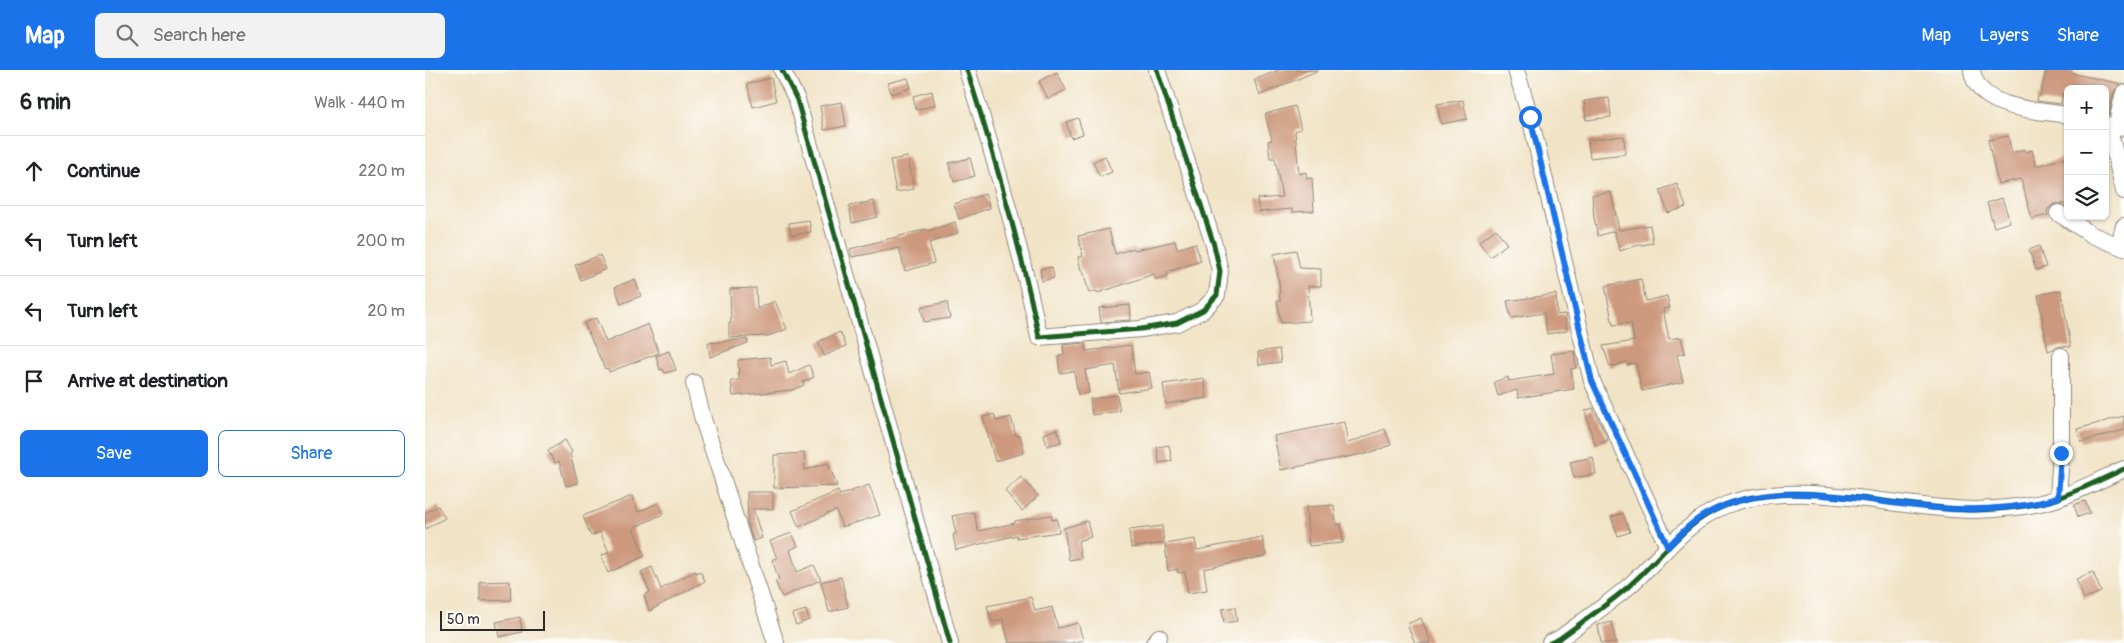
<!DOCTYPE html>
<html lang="en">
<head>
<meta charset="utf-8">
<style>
	:root { --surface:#fff; --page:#f2f2f2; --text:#202124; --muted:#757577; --line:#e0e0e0; --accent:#1a73e8 }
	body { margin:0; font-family:Pangolin,sans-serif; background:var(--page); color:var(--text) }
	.controls { position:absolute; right:15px; top:15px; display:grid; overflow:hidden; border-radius:8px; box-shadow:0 1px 4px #0004 }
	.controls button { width:45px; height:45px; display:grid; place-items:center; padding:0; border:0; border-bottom:1px solid var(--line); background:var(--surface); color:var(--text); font:25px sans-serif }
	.scale { position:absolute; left:15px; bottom:12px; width:105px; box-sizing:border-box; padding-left:5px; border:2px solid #2b2b2b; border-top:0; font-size:14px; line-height:18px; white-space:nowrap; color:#2b2b2b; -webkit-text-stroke:4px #fdfcf7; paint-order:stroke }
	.stop { position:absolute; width:15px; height:15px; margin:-11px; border:4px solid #1a73e8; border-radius:50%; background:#fff }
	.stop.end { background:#1a73e8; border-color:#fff; box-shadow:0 1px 5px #0008 }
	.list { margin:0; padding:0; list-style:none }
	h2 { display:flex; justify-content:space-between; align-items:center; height:65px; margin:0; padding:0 20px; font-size:21px }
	h2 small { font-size:16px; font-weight:400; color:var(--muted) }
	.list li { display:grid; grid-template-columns:32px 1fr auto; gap:15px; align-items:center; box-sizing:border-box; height:70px; padding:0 20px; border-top:1px solid var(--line) }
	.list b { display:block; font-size:19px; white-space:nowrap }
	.list em { font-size:16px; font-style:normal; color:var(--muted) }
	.actions { display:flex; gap:10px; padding:15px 20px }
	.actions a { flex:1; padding:11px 0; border:1px solid var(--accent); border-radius:8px; text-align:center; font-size:18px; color:var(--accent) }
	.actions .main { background:var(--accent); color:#fff }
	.icon { flex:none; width:28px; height:28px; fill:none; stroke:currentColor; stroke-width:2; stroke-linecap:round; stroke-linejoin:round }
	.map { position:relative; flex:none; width:1699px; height:573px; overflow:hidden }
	header { display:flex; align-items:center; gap:30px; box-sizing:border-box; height:70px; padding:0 25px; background:var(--accent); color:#fff }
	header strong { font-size:24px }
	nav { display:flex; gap:28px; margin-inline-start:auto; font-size:18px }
	.search { width:350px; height:45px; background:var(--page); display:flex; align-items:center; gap:12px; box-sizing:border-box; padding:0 18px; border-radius:8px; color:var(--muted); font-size:19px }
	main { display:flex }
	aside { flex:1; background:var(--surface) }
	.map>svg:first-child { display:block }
	.building { fill:#cd997e }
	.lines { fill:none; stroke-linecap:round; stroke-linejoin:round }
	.minor-casing { stroke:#8e8778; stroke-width:18 }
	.minor { stroke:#fff; stroke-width:16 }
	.cycleway-casing { stroke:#fdfcf7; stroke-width:8 }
	.cycleway { stroke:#1b5e20; stroke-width:5 }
	.route { stroke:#1a73e8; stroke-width:6 }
</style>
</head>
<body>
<header>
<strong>Map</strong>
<div class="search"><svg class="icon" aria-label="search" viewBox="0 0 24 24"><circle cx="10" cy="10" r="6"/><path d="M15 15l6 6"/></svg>Search here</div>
<nav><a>Map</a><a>Layers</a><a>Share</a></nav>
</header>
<main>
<aside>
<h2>6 min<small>Walk · 440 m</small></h2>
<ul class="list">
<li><svg class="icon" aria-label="ahead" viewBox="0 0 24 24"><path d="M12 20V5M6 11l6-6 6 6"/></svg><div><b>Continue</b></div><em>220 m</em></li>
<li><svg class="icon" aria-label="left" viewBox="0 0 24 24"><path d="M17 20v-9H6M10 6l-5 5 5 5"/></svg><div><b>Turn left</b></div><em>200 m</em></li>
<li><svg class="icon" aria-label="left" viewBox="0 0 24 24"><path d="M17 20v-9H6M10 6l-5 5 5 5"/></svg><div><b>Turn left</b></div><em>20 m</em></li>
<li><svg class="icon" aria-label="arrive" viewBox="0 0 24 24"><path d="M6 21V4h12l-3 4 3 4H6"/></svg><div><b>Arrive at destination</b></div></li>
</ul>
<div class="actions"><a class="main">Save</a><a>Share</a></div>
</aside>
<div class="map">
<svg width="1699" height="573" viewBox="0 0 1699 573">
	<rect width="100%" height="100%" fill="#fdfcf7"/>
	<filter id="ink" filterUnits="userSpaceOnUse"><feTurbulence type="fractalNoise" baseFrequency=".02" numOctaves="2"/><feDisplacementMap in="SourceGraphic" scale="10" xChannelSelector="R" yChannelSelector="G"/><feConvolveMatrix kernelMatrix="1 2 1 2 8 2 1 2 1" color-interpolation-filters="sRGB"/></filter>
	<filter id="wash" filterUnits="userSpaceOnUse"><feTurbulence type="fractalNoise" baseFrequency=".0096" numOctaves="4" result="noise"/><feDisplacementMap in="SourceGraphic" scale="20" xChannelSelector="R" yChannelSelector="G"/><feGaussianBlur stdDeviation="1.12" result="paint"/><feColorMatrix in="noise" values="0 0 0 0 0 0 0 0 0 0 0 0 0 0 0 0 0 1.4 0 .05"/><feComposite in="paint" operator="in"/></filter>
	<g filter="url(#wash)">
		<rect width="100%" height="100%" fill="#f1e3c6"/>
		<g id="blocks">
			<g class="building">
				<path d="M854 0H894L835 25 829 10Z"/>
				<path d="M1621 0H1647L1646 3 1696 14 1689 21 1684 45H1680V19H1643L1642 23 1638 22 1636 34 1612 31 1613 26 1615 27Z"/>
				<path d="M632 2 641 20 623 29 614 11Z"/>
				<path d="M346 8 351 31 328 37 322 14Z"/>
				<path d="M483 8 486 18 466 24 463 13Z"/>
				<path d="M507 21 510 35 491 40 488 26Z"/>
				<path d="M1184 28 1186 47 1161 50 1159 31Z"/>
				<path d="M1038 30 1042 49 1016 54 1012 34Z"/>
				<path d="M417 32 421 56 399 60 395 36Z"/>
				<path d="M870 36 876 59 870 61 874 104 881 102 882 109 887 108 889 141 867 142V139L834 142 832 129 857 127 850 88H845L843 71 847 70 840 44Z"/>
				<path d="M653 48 658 64 646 68 641 52Z"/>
				<path d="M1199 66 1200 84 1165 88 1163 70Z"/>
				<path d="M1583 66 1587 83 1600 79 1601 82 1607 80 1611 96 1639 88 1643 103V134H1629L1622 140 1623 145 1607 149 1596 109 1573 114 1563 70Z"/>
				<path d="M680 86 687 102 675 107 668 92Z"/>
				<path d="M483 87 489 119 471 122 465 90Z"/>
				<path d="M545 88 550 106 529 112 524 93Z"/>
				<path d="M1252 114 1261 137 1243 143 1235 120Z"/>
				<path d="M1186 122 1194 160 1225 155 1228 173 1210 176 1195 181 1189 161 1173 166 1169 148 1167 125Z"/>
				<path d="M560 124 565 138 534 149 529 134Z"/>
				<path d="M1577 128 1585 152 1569 157 1562 133Z"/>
				<path d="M449 131 452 147 427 153 424 136Z"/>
				<path d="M384 150 386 162 366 165 364 153Z"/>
				<path d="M530 152 533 163 504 173 509 193 480 201 474 178 427 187 425 179 502 159 503 161Z"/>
				<path d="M684 159 690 184 709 178 710 180 750 171 752 179 770 173 776 191 742 202 743 206 730 209 729 204 673 223 672 221 664 223 658 200H656L653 187 658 186 653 166Z"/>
				<path d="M1071 159 1082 174 1065 187 1054 172Z"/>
				<path d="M1614 176 1621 197 1611 200 1604 180Z"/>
				<path d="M871 180 875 198 896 199V216H883L885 251 856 253 852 231H855L854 212 849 184Z"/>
				<path d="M175 185 181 199 156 210 150 195Z"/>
				<path d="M627 197 629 208 617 211 615 199Z"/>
				<path d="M210 209 216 226 196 234 190 217Z"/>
				<path d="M1216 209 1221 231 1242 226 1245 238 1238 239 1244 269 1256 267 1260 283 1252 285 1258 312 1217 321 1211 293 1202 295V292L1185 297 1178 276 1209 271 1206 253 1188 255 1180 216Z"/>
				<path d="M331 218 332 239 350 231 362 259 343 266 304 268V253H306L305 219Z"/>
				<path d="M1636 220 1646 277 1636 276 1623 281 1613 225Z"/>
				<path d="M1131 224 1132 245 1140 244 1142 261 1122 264 1119 243 1086 248 1082 231Z"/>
				<path d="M522 232 525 248 499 252 496 237Z"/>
				<path d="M705 235 706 250 676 252 674 238Z"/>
				<path d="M171 248 181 272 223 254 234 283 184 302 183 298 180 299 159 253Z"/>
				<path d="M415 262 421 276 399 286 393 272Z"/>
				<path d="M322 269 323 273 285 287 283 273Z"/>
				<path d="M660 273 661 281 706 275 710 304 724 302 727 318 694 323 690 295 660 300 664 323 653 325 649 301 635 303 633 286 639 284 638 275Z"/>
				<path d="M854 279 856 292 834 295 833 282Z"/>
				<path d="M244 281 251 300 240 303 238 299 235 300 231 286Z"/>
				<path d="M1149 281 1151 298 1146 299 1149 319 1093 328 1092 320 1073 326 1069 312 1083 307 1084 311 1129 304 1126 284Z"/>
				<path d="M345 287 346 295 361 291 364 304 384 295 389 307 378 312 379 315 367 320 308 326 306 311 314 310 313 290Z"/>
				<path d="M779 308 782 328 741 334 738 314Z"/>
				<path d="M692 325 695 341 667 345 665 329Z"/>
				<path d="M1168 338 1183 370 1170 375 1160 341Z"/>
				<path d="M569 344 571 351 586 347 591 366 595 365 599 383 570 391 558 347Z"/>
				<path d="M1699 346V360L1656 372 1652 359Z"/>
				<path d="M919 352 923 373 960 359 966 375 938 385 937 384 856 400 849 366Z"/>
				<path d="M632 359 636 372 622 376 619 364Z"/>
				<path d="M140 370 147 382 145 384 153 413 141 416 134 391 130 393 123 381Z"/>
				<path d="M744 375 747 391 734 393 732 377Z"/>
				<path d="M379 383 380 400 403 393 412 416 349 418V385Z"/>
				<path d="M1168 387 1171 404 1149 408 1145 392Z"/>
				<path d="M596 407 613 426 597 441 580 421Z"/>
				<path d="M444 415 455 445 417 457 411 440 374 457 367 441 413 421 415 425Z"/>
				<path d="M322 422H348V439H328L337 468 328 471 323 455Z"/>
				<path d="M207 426 213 442 233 433 238 444 208 458 220 486 183 503 176 486 184 482 175 462 166 466 158 446Z"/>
				<path d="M1660 431 1665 443 1653 447 1649 435Z"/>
				<path d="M909 435 911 455 916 454 918 473 884 476 881 437Z"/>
				<path d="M13 436 20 448 0 459V443Z"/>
				<path d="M549 442 553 461 590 453V451L626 445 627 450 632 449 634 462 592 468V465L531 480 528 465 531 464 527 446Z"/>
				<path d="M1198 443 1205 462 1193 466 1186 447Z"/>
				<path d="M662 451 666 467 653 471 656 488 644 490 639 458Z"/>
				<path d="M737 456 739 473 706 478 704 460Z"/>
				<path d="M367 463 373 476 365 480 372 502 389 495 396 510 357 527 350 511 354 510 347 490 352 488 345 471Z"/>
				<path d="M837 467 841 486 779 499 782 520 763 523 760 502 753 503 752 499 743 501 740 474 770 469 772 480Z"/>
				<path d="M227 497 236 519 270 501 271 503 275 501 280 511 224 541 219 525 225 522 216 502Z"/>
				<path d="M1668 502 1676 522 1659 529 1651 509Z"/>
				<path d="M416 507 423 537 404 542 396 512Z"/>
				<path d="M85 511 86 530 55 531V512Z"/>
				<path d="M606 527 610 541 627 537 633 558 653 553 658 570 645 573H584L578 549 567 552 562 536Z"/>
				<path d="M810 537 812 551 799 553 797 539Z"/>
				<path d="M381 540 384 550 371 555 367 544Z"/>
				<path d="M95 547 97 562 74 567 71 552Z"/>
				<path d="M996 548 1006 573H990L982 554Z"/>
				<path d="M1187 552 1191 573H1176L1173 555Z"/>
			</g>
		</g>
	</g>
	<g filter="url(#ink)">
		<use href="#blocks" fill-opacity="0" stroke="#8e8778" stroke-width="1"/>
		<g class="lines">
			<defs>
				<g id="minor">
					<path d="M357 0 372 30 525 573"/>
					<path d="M542 0C570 88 596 177 614 267L716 259 752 253 778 240 792 225 795 201 789 175 732 0"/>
					<path d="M1091 0 1105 47 1167 311 1243 477"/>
					<path d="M1547 0C1552 40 1612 40 1643 45"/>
					<path d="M1683 55 1699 121"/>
					<path d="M1693 58 1694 43 1699 23"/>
					<path d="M1633 143 1667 165 1699 178"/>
					<path d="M1699 156 1696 168 1699 177"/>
					<path d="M269 313 277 346 351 573"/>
					<path d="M1633 428 1636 383V286"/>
					<path d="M729 573 734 567"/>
					<path d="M1125 573 1134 569C1157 552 1182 535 1203 517 1236 488 1259 452 1301 435 1370 407 1476 440 1551 440 1578 439 1608 437 1633 428 1656 420 1677 409 1699 399"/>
				</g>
			</defs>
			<use href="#minor" class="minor-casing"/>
			<use href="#minor" class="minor"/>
			<defs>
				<g id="cycleway">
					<path d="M357 0 372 30 525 573"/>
					<path d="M542 0C570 88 596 177 614 267L716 259 752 253 778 240 792 225 795 201 789 175 732 0"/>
					<path d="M1125 573 1134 569C1157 552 1182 535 1203 517 1236 488 1259 452 1301 435 1370 407 1476 440 1551 440 1578 439 1608 437 1633 428 1656 420 1677 409 1699 399"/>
				</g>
			</defs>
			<use href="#cycleway" class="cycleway-casing"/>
			<use href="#cycleway" class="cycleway"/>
		</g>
	</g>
	<g class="lines" filter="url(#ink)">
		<path class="route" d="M1105 47 1167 311 1243 477C1256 463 1269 449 1287 441 1353 407 1442 433 1512 438 1553 441 1594 439 1633 428L1636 383"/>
	</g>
</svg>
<div class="controls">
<button>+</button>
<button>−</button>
<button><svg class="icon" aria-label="layers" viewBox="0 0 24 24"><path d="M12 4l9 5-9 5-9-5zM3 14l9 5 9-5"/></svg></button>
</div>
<div class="scale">50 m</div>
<div class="stop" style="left:1105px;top:47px"></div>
<div class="stop end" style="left:1636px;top:383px"></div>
</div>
</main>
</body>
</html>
